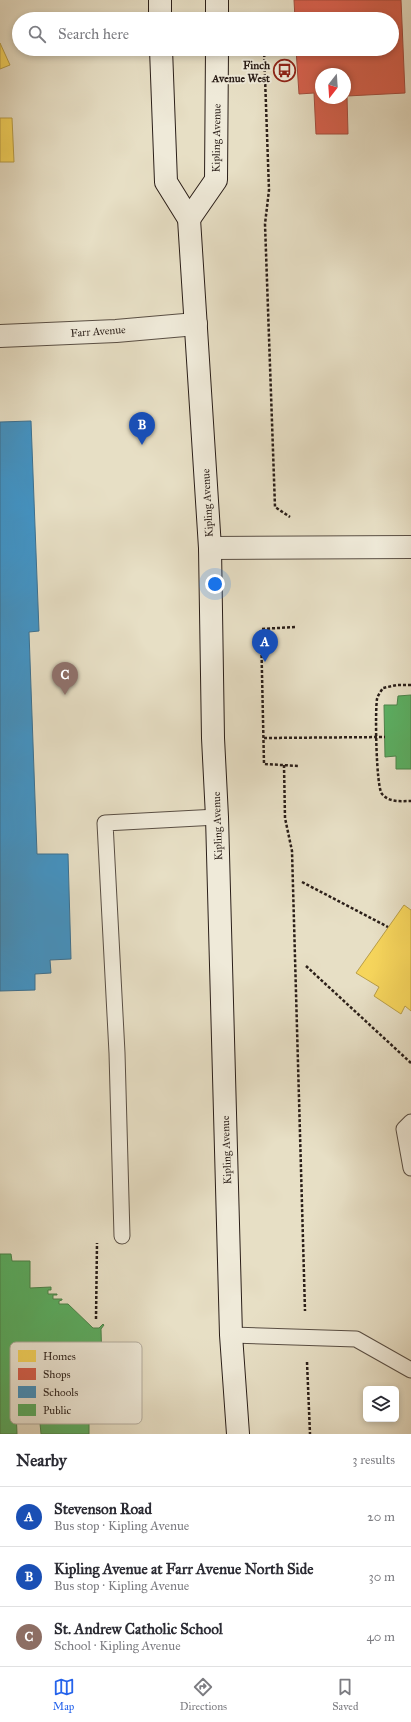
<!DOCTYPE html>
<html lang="en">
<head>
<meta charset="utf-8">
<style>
	:root { --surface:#fff; --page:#f7f7f7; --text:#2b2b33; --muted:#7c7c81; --line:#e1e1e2; --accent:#2563eb }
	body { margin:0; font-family:"IM FELL Great Primer",serif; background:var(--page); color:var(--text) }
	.controls { position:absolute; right:12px; bottom:12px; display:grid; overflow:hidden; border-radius:6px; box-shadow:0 2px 6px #0003 }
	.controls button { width:36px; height:36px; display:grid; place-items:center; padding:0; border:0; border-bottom:1px solid var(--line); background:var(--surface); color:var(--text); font:20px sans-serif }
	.compass { position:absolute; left:315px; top:68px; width:36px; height:36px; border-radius:50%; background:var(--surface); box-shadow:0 2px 6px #0003; rotate:197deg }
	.you { position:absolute; left:215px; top:584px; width:14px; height:14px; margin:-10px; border:3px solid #fff; border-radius:50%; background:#1a73e8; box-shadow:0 0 0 6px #1a73e833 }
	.badge { display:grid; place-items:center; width:26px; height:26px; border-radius:50%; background:var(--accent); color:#fff; font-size:13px; font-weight:700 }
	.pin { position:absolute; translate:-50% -33px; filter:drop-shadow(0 1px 2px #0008) }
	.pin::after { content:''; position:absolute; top:21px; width:14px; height:12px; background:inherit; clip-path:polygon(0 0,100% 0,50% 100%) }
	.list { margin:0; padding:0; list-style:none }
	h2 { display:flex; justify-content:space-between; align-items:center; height:52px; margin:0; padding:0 16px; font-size:17px }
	h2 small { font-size:13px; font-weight:400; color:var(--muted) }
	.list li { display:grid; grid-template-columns:26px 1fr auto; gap:12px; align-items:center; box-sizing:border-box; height:60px; padding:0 16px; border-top:1px solid var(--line) }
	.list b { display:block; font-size:15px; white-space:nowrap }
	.list p { margin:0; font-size:13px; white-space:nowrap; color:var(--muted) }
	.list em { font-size:13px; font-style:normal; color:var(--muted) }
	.icon { flex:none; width:22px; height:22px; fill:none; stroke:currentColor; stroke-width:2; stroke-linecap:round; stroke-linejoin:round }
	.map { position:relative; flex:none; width:411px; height:1434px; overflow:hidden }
	.search { position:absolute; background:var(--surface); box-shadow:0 2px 6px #0003; left:12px; right:12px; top:12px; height:44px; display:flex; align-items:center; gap:10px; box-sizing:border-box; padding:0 14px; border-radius:22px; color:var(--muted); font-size:15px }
	.sheet { height:232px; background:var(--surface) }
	nav { display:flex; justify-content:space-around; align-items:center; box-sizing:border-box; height:56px; border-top:1px solid var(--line); background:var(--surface); font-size:11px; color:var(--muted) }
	nav a { display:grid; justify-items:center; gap:2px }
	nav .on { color:var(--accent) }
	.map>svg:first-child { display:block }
	.homes { fill:#f6d55c; stroke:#b99e48 }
	.shops { fill:#d6604d; stroke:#a34c3d; fill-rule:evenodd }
	.schools { fill:#4393c3; stroke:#3c7090 }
	.public { fill:#5aae61; stroke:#4c834b }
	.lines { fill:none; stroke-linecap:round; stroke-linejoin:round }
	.lane-casing { stroke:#5a4f44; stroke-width:17 }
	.street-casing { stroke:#5a4f44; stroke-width:24 }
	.secondary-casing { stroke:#2b1f19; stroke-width:24 }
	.path { stroke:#2b1f19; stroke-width:2.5; stroke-dasharray:3 2; stroke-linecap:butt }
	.lane { stroke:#efead9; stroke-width:15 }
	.street { stroke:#efead9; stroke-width:22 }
	.secondary { stroke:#efead9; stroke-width:22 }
	.labels { text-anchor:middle; stroke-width:4; stroke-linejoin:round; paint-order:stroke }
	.poi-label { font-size:11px; font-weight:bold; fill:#2b1f19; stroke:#efead9; text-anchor:end }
	.street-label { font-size:11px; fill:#2b1f19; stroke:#efead9 }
	.key { fill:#efead9; stroke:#b4ad9f; stroke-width:1 }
	.key-label { font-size:11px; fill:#2b1f19 }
</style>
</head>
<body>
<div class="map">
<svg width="411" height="1434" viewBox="0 0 411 1434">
	<rect width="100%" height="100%" fill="#e7dfc5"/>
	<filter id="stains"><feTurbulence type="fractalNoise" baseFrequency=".005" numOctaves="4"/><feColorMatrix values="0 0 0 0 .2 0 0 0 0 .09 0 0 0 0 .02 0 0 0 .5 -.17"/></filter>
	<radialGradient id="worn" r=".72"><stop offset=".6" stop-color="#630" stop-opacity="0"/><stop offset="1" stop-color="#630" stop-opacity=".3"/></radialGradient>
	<g class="homes">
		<path d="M0 43 10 65 0 69Z"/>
		<path d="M0 118H12L14 162H0Z"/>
		<path d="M404 905 411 910V1011L405 1006 401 1014 374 996 379 987 356 973Z"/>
	</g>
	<path class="shops" d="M294 0H401L405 93 347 96 348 134H316L314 93 299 94 296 49H392V19H295ZM321 74H345V98H321Z"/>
	<path class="schools" d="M31 421 39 631 29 632 37 854H68L71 959 50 960 51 973 35 974V990L0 991V422Z"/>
	<g class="public">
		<path d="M411 695V769H396V756L385 757 384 705H397L398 696Z"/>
		<path d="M0 1254H11L12 1261H30V1288L51 1287V1290H48V1294H57V1295H53V1299H62V1300L59 1301V1304H68L93 1328H99L103 1324 104 1325 101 1329 102 1365 105 1369 104 1371 100 1366H94L70 1391 72 1393 75 1391 76 1392 55 1414H40V1412H44V1409H16L17 1434H0Z"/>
		<path d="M89 1422V1434H41L40 1423Z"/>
	</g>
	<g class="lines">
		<defs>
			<g id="lane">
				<path d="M411 1122 404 1129 411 1168"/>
				<path d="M122 1236 117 1053 105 823 217 817"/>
				<path d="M231 1335 356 1339 411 1370"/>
			</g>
			<g id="street">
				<path d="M0 336 116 331 196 324"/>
				<path d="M210 548 411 547"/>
			</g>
			<g id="secondary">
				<path d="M160 0V19"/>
				<path d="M217 19V0"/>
				<path d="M161 49 166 182 189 219 210 548 213 738 217 817 231 1335 238 1434"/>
				<path d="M189 219 216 180 217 49"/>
			</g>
		</defs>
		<use href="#lane" class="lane-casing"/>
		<use href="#street" class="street-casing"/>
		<use href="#secondary" class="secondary-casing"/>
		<g class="path">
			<path d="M264 49 269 190 265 224 275 507 290 517"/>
			<path d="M295 627 261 629 264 764 299 766"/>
			<path d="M411 685H397L383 688C381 691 378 695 377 699 375 711 376 787 382 794 390 803 401 801 411 801"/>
			<path d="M264 738 385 737"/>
			<path d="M284 765 285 818 292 851 305 1311"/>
			<path d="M302 882 388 927"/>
			<path d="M306 966 411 1063"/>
			<path d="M96 1319 97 1243"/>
			<path d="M307 1362 310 1434"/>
		</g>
		<use href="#lane" class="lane"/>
		<use href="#street" class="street"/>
		<use href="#secondary" class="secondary"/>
	</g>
	<defs>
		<symbol id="bus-ring" viewBox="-11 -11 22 22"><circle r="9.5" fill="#efead9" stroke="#8f2418" stroke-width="1.5"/><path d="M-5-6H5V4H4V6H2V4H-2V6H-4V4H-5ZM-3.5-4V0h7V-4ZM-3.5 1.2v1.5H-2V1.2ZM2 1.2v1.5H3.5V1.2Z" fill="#8f2418"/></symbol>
	</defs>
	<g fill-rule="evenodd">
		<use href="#bus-ring" x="272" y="58" width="25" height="25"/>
	</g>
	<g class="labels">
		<g class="poi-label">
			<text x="270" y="69">Finch<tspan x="270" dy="13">Avenue West</tspan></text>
		</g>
		<g class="street-label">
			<text transform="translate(216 138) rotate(-89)" y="4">Kipling Avenue</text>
			<text transform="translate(98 331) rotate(-4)" y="4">Farr Avenue</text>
			<text transform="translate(207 503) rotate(-93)" y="4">Kipling Avenue</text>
			<text transform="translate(217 826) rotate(-92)" y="4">Kipling Avenue</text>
			<text transform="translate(226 1150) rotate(-92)" y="4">Kipling Avenue</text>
		</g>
	</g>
	<rect x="10" y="1342" width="132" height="82" rx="6" class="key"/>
	<rect x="18" y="1350" width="18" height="12" fill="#f6d55c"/>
	<rect x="18" y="1368" width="18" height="12" fill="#d6604d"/>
	<rect x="18" y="1386" width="18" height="12" fill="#4393c3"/>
	<rect x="18" y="1404" width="18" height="12" fill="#5aae61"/>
	<g class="key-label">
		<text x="43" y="1360">Homes</text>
		<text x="43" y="1378">Shops</text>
		<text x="43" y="1396">Schools</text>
		<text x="43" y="1414">Public</text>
	</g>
	<rect width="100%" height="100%" filter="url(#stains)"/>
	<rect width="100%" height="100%" fill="url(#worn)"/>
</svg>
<div class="controls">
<button><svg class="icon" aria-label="layers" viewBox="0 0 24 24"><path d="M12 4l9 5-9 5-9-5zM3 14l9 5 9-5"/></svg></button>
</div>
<svg class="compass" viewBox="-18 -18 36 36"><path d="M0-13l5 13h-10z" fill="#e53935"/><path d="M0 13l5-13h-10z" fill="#7c7c81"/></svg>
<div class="you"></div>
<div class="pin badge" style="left:265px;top:662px;background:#1a4fb4">A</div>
<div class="pin badge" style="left:142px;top:445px;background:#1a4fb4">B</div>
<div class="pin badge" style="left:65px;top:695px;background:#8d6e63">C</div>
<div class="search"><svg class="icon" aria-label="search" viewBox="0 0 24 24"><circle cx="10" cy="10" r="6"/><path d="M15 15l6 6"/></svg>Search here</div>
</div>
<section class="sheet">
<h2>Nearby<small>3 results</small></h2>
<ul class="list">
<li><span class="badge" style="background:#1a4fb4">A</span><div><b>Stevenson Road</b><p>Bus stop · Kipling Avenue</p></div><em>20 m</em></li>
<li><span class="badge" style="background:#1a4fb4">B</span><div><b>Kipling Avenue at Farr Avenue North Side</b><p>Bus stop · Kipling Avenue</p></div><em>30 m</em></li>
<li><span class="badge" style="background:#8d6e63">C</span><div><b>St. Andrew Catholic School</b><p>School · Kipling Avenue</p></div><em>40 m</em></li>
</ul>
</section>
<nav>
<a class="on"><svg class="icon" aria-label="map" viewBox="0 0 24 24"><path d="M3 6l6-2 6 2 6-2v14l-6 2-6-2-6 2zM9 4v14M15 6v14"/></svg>Map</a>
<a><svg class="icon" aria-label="directions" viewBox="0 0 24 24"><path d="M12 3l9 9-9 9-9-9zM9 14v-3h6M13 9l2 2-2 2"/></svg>Directions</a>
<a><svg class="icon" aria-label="saved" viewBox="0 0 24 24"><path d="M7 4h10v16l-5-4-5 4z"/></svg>Saved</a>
</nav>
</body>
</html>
